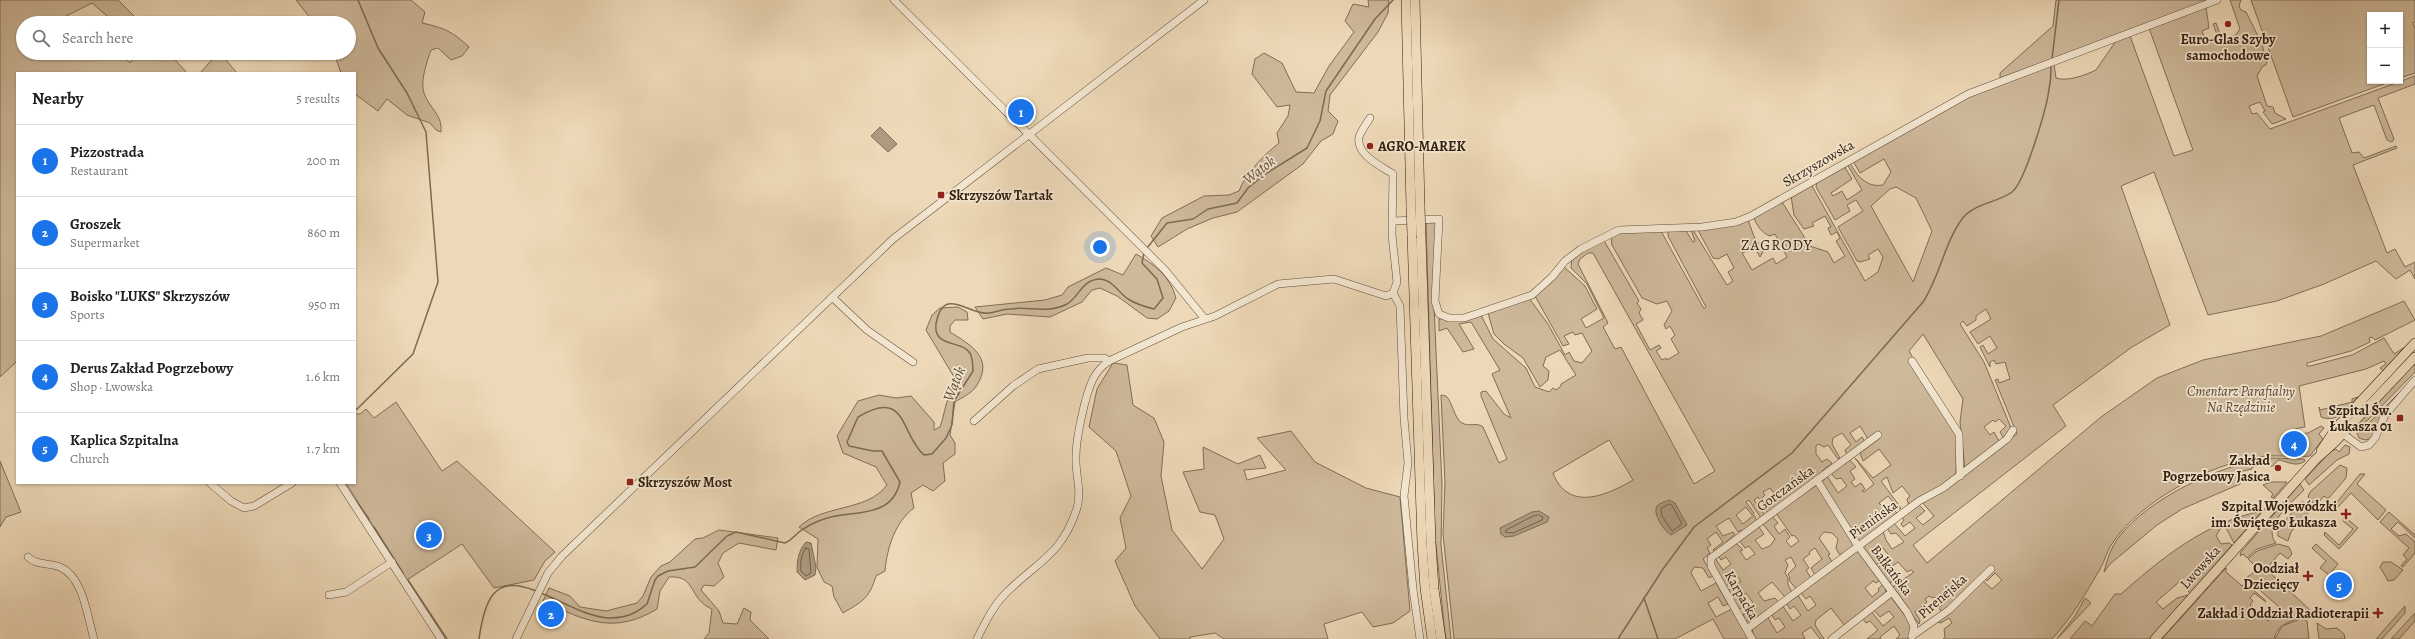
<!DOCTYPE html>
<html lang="en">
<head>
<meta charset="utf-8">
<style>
	:root { --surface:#fff; --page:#f6f6f6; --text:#202124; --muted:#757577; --line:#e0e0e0; --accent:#1a73e8 }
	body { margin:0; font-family:Alegreya,serif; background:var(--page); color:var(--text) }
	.controls { position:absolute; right:12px; top:12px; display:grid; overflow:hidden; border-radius:0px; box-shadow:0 1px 3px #0004 }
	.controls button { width:36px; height:36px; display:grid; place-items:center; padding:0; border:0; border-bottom:1px solid var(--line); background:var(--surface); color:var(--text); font:20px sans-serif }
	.you { position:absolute; left:1100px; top:247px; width:14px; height:14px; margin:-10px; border:3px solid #fff; border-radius:50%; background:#1a73e8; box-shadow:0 0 0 6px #1a73e833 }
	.badge { display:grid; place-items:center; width:26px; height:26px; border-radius:50%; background:var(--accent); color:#fff; font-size:13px; font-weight:700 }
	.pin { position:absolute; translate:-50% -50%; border:2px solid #fff; box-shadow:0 1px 4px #0006 }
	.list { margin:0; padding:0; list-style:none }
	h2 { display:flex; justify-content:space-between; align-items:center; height:52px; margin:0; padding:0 16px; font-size:17px }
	h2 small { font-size:13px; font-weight:400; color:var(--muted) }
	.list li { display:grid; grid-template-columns:26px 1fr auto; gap:12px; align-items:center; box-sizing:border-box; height:72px; padding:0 16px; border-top:1px solid var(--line) }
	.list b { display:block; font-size:15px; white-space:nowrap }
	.list p { margin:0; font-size:13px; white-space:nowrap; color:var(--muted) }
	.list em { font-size:13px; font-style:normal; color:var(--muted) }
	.icon { flex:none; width:22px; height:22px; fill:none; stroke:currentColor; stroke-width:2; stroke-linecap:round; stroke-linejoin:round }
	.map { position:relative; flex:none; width:2415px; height:639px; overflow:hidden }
	.search { position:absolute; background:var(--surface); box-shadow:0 1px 3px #0004; left:16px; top:16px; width:340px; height:44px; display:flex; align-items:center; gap:10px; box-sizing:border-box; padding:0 14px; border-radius:22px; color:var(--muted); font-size:15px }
	.panel { position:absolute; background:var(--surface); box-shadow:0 1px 3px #0004; left:16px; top:72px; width:340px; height:412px; border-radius:0px }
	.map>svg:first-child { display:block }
	.green { fill:#ceb99b; stroke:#816d56; fill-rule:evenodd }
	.water { fill:#ae9a7f; stroke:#7d6a53 }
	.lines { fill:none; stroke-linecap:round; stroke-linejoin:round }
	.shore { stroke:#715e48; stroke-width:1 }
	.stream { stroke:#7d6a53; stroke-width:1.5 }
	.minor-casing { stroke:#624f3b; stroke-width:8 }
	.major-casing { stroke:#342112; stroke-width:10 }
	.minor { stroke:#f3e6d0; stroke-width:7 }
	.major { stroke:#edd8b7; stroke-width:9 }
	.major-bridge-casing { stroke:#342112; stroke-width:10; stroke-linecap:butt }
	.major-bridge { stroke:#edd8b7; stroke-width:9 }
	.poi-dot { fill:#8f2418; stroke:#f3e6d0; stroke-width:1.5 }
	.labels { text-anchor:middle; stroke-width:3.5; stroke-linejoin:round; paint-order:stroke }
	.poi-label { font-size:14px; font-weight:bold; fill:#342112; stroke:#f3e6d0; text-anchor:end }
	.street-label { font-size:14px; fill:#342112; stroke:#f3e6d0 }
	.park-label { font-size:14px; font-style:italic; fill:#5a4734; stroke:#f3e6d0 }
	.water-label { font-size:15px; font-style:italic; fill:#5f4b38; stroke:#f3e6d0 }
	.neighbourhood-label { font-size:15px; letter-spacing:1px; fill:#342112; stroke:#f3e6d0 }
</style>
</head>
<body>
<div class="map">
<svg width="2415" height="639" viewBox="0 0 2415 639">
	<rect width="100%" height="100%" fill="#edd8b7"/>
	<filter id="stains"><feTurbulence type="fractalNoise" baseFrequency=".005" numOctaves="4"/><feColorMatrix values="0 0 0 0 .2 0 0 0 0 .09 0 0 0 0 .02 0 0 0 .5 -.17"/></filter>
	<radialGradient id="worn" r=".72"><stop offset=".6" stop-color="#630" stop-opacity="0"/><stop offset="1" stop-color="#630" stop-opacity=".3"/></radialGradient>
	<g class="green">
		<path d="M0 0H118L141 23H115L92 3 52 23H23V53H120L130 63 137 53H169L187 73H17V361L0 377Z"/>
		<path d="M296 0H411L425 12 422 23C444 28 452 31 469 47L462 56 451 60 438 48 431 50C427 61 420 81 424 93 429 108 443 115 441 132L436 130 430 123 407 115 387 99 378 111 355 94V73H341L334 53H349V23H314Z"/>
		<path d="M1368 0H1389L1388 13 1378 32 1330 95 1328 111 1338 121 1333 134 1321 141 1303 164 1237 212 1213 218 1187 229 1158 247 1151 236 1162 218 1204 196 1229 195 1239 191C1245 174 1265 154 1279 143L1277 133 1288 116 1290 105 1277 107 1252 74 1255 59 1264 53 1282 63 1296 92 1314 93 1329 66 1354 32 1345 21 1353 4 1369 7Z"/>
		<path d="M2056 0H2213L2000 78V73L2053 26Z"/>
		<path d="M2230 0H2241L2239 6 2241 10 2246 12 2262 44 2267 64 2262 67 2257 76 2267 106 2273 107 2275 113 2286 119 2272 124 2263 112 2265 111 2260 102 2249 106 2252 114 2257 113 2270 129 2415 76V84L2378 98 2394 139 2392 142 2387 140 2374 105 2339 118 2352 153 2359 152 2364 158 2396 146 2397 148 2353 165 2387 253 2395 249 2405 267 2415 262V279L2410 270 2396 279 2376 261 2324 284 2277 301 2208 315 2154 172 2121 186 2170 325 2132 347 2053 405 2066 426 1913 545 1927 563 2101 417 2157 378 2203 360 2321 336 2404 301 2415 320 2375 340 2372 337 2369 338 2370 342 2351 351 2307 363V366H2310L2352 355 2384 338 2394 354 2405 347 2383 371 2380 368 2386 364 2384 361 2366 369 2299 386 2305 427C2290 429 2280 435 2281 451L2297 450V434L2308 433 2321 426 2324 428 2319 434 2323 439 2310 456C2293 458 2276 454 2259 457 2210 464 2141 501 2113 542 2107 550 2105 561 2100 569 2086 593 2071 619 2052 639H1943L1945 637 1944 629 1952 623 1949 618 1941 623 1938 622 1982 580 1992 589 2002 580 1995 573 1987 581 1984 578 1943 614 1939 608 1942 605 1934 597 1932 598 1929 596 1925 599 1927 602 1915 612 1920 620 1919 624 1891 588 1914 572 1911 570 1907 572 1898 562 1891 567 1893 570 1888 574 1893 581 1888 584 1876 569 1891 558 1883 548 1874 555 1880 563 1874 565 1863 548V545L1883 531 1886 540 1892 549 1904 542 1896 533 1891 534 1887 528 1894 523 1905 536 1915 528 1910 522 1903 527 1901 524 1904 520 1902 517 1919 505 1925 511 1916 518 1923 525 1934 516 1922 502 2017 434 1995 380 1998 379 1999 383 2010 379 2005 362 1996 364 1994 360 1990 362V367L1980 347 1983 345 1988 354 1997 348 1990 336 1978 344 1970 332 1991 319 1986 309 1976 316V320L1967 326 1963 321 1960 324 1984 362 2011 428 2004 439 2000 432 2006 426 1999 419 1995 422 1993 420 1984 427 1990 435 1994 432 2000 443 1965 470 1960 422 1963 399 1923 334 1909 351 1957 434 1956 472 1953 479 1909 506 1907 499 1910 496 1902 486 1893 493 1887 477 1881 481 1901 508 1899 509 1888 496 1879 503 1887 512 1892 508 1898 514 1859 542 1822 482 1827 476 1838 493 1847 486 1841 478 1836 479 1831 473 1849 459 1856 467 1850 471 1855 479 1851 482 1855 487 1861 483 1865 489 1862 491 1864 492 1874 484 1855 458 1873 478 1891 465 1879 449 1863 461 1860 453 1880 438 1877 433 1868 439 1860 426 1850 433 1856 442 1862 437 1865 442 1847 455 1845 450 1851 445 1842 433 1833 438 1832 444 1840 458 1838 459 1828 445 1824 447 1818 444 1816 446V454L1822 462 1827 459 1832 463 1822 471 1823 473 1768 513 1765 509 1778 499 1770 488 1763 492 1765 495 1760 500 1758 497 1754 500 1765 515 1761 518 1749 500 1746 502 1754 513 1752 515 1746 507 1736 515 1743 524 1754 515 1757 521 1742 532 1741 530 1738 532 1729 518 1716 526 1723 536 1733 532 1735 534 1715 552 1713 550 1723 542 1716 532 1707 539 1711 545 1707 548 1710 553 1703 559 1713 576 1709 578 1703 568 1694 567 1691 573 1701 591 1716 583 1728 604 1723 606 1718 597 1708 603 1716 617 1732 609 1750 639H1724L1713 619 1675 639H1454L1443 534 1445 483 1441 395 1446 396C1453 403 1454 418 1462 423 1469 427 1478 422 1483 427L1499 463 1507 459 1481 396V392L1486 391 1504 414 1511 418 1492 374 1500 370 1471 322 1459 324 1474 349 1463 352 1447 328 1439 331V319L1481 315 1493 339 1526 368 1535 387 1549 392 1553 388 1556 390 1561 386V384L1576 375 1560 350 1546 357 1543 366 1549 371 1548 380 1540 387 1523 358 1504 344 1494 334 1488 313 1529 298 1548 324 1565 355 1569 352 1574 361 1582 363 1592 351 1582 333 1575 335 1573 332 1564 336 1569 344 1563 346 1535 296 1564 267 1585 286 1597 309 1581 319 1586 328 1604 318 1587 284 1571 268 1572 258 1603 239 1639 301 1637 303 1641 309 1639 313 1643 320 1636 324 1650 350 1659 345 1661 348 1656 351 1662 360 1666 358 1667 360 1679 353 1671 339 1675 335 1670 326 1666 329 1664 325 1672 311 1667 301 1657 304 1642 298 1612 245 1611 236 1624 232 1661 231 1704 309 1706 307 1668 236V231H1686L1693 242 1695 241 1691 230H1693L1727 285 1733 281 1728 272 1734 268 1727 254 1718 259 1713 258 1698 230 1748 220 1755 239 1764 250 1760 257 1755 248 1742 253 1752 270 1773 258 1776 264 1787 257 1775 234 1770 236C1762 233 1757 226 1754 218L1782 202 1810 246 1828 252 1834 263 1845 256 1836 241 1840 238 1837 232 1831 235 1828 228 1831 227 1825 216 1812 223 1814 226 1804 229 1794 215 1791 196 1811 184 1865 281 1878 272 1883 257 1878 249 1868 255 1870 259 1860 262 1857 261 1838 227 1863 211 1856 200 1847 205 1850 211 1835 220 1816 187 1817 181 1844 166 1852 179 1831 193 1833 196 1842 191 1847 200 1862 190 1847 164 1850 163C1857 176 1867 188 1883 185L1891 172 1884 159 1860 173 1853 161 1952 103 2054 64 2056 78C2067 82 2086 75 2096 70L2116 41 2130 36 2174 156 2193 150 2149 28 2206 7 2209 28 2202 31 2206 42 2218 37 2213 24 2216 23 2222 40 2231 41 2240 29ZM1896 187 1916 198 1932 231 1913 282 1871 206 1890 189ZM1588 253H1593L1715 471 1694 484 1621 347 1615 349 1603 327 1608 323 1578 264 1580 259ZM1609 440 1633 480C1606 496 1568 512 1553 473Z"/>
		<path d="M2251 0H2415V22L2413 23 2415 29V73L2400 78V15H2370V81H2392L2293 117Z"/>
		<path d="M218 53H220L237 73H200Z"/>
		<path d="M1426 221 1436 223 1434 306 1442 485 1441 545 1451 639H1446L1444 624 1435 535Z"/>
		<path d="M1136 254C1155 265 1170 276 1176 298L1169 311 1157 319 1147 318 1117 296 1100 288 1092 290 1082 302 1050 317 1007 314 983 319 975 307 1045 300 1062 295 1068 287 1106 268 1123 275Z"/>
		<path d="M958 307 967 312 968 320H955L950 326V332C971 345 994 358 977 385 973 393 961 398 955 402L950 435 955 443V454L943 463 945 481 933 491 923 485 911 493 914 508C895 522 887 548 885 571L876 576C869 599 863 601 843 613L834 597 832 586 824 582 817 567 818 539 799 527C823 504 867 512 887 485L876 467 843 453 837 436 858 401 879 395 896 398 911 396 934 422V430L940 427C945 414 945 399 954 389V377L926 330 932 315 940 308Z"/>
		<path d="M2415 362V372L2368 420 2353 432 2354 427Z"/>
		<path d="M1113 363 1127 365 1133 405 1154 418 1164 442 1161 476 1172 530 1202 569 1224 539 1215 515 1200 512 1183 472 1204 469 1203 447 1238 464 1260 455 1266 468 1244 470 1247 480 1286 470 1257 438 1291 431 1315 462 1366 488 1400 497 1410 611 1393 623 1373 627 1362 612 1324 624 1328 639H1224L1215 633 1190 637V639H1160L1135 606 1115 561 1126 548 1120 518 1131 496 1116 451 1089 427 1097 389Z"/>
		<path d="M2410 382 2370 439 2365 440 2359 438 2357 433 2370 422Z"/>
		<path d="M2358 397C2347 408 2338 424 2321 417L2319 407 2320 410 2352 402V399Z"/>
		<path d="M396 402 442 471 457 461 555 552 545 561 534 580 494 588 462 544 407 580 346 483H355V414H360L366 409 374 418Z"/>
		<path d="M2345 445 2350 447 2349 454 2337 460 2309 485 2305 479 2331 451 2336 449 2339 452Z"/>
		<path d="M2268 458 2304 459 2305 461C2296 468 2287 461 2278 460L2273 466H2269V461H2261L2260 465 2252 467V469L2239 472 2240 484 2182 509 2157 525 2110 564 2104 572C2107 560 2111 548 2118 538 2150 497 2218 466 2268 458Z"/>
		<path d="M0 461 21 512 6 517 0 527Z"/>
		<path d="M2340 465 2347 468 2346 478 2328 499 2324 496 2318 503 2312 502 2308 497 2310 492Z"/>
		<path d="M2360 474H2365L2357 484 2386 510 2378 520 2351 493 2336 509 2333 507Z"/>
		<path d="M2271 482H2287L2273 498 2271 497 2273 494 2263 485Z"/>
		<path d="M2300 484 2304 490C2293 502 2261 526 2276 543L2257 549 2247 558 2243 554 2240 556 2241 552Z"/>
		<path d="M1817 485 1855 546 1843 554H1839L1836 548 1838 539 1832 533 1824 532 1819 538 1830 554 1828 555 1832 562 1815 575 1811 568 1822 559 1815 548 1809 552 1810 554 1803 559 1809 568 1806 570 1811 578 1796 589 1789 580 1790 578 1788 574 1796 566 1791 557 1785 560 1788 565 1785 573 1788 578V585L1792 592 1785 597 1772 582 1758 593 1764 601 1775 598 1778 602 1752 621H1745L1743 614H1748L1756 607 1746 593 1738 600 1743 607 1738 610 1728 591 1741 581 1733 571 1725 577 1729 584 1725 587 1714 568 1713 560 1715 558 1723 570 1731 564 1726 557 1721 560 1718 555 1736 543 1743 550 1740 551 1746 560 1755 554 1749 546 1745 548 1739 540 1758 526 1764 534 1755 540 1762 549 1770 546 1775 539 1762 523 1772 516 1778 523 1774 526 1779 534 1785 529 1790 537 1786 541 1791 547 1799 541 1794 535 1792 536 1776 513Z"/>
		<path d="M2301 502 2308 503 2310 511 2291 532 2288 541 2278 536V529Z"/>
		<path d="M2262 511 2234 543 2225 526 2220 529 2216 536 2221 544 2229 543 2232 545 2190 593 2179 582 2156 602 2163 609 2177 598 2188 595 2149 639H2070L2085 621 2092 626 2115 594H2121C2163 557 2206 522 2262 511Z"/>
		<path d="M2389 512 2415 535V538L2398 522 2391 529 2399 536 2406 534 2415 542V553L2403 567 2401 566 2407 559 2403 555 2409 548 2380 522Z"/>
		<path d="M2344 516 2358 528 2339 549 2324 535 2325 532 2339 545 2353 529 2343 521Z"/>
		<path d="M719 530 778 538 776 550 739 543 723 553 718 563 724 577 714 586 704 585 701 590 719 611 723 623 737 624 744 608 751 612 750 620 769 639H704L709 633 712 609C688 599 697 575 669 577L660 591 657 609C614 635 585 621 543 601L549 588 570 596 580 607 606 611 637 603 643 596 651 577 661 566 670 562 695 539 703 538Z"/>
		<path d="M2278 544 2289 547 2292 554 2288 559 2280 553 2266 569 2310 610C2299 623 2278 619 2274 639H2162L2226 568V572L2242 586 2245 583 2264 599 2266 602 2254 593 2250 598 2253 601 2250 605 2268 621 2279 607 2246 578 2253 573 2256 567 2248 559 2257 551Z"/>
		<path d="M2316 544 2338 564 2329 575 2320 568 2326 561 2312 548Z"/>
		<path d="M1857 550 1880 580 1876 583 1873 581 1865 588 1872 597 1879 591 1878 589 1883 584 1886 588 1885 595 1845 626 1831 608 1816 620 1815 625 1824 639H1820L1811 627 1802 633 1805 639H1755L1752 629 1767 616 1777 633 1785 627 1779 618 1775 620 1771 614 1782 605 1793 621 1801 615 1794 606 1790 609 1787 604 1797 594 1808 611 1816 605 1810 596 1806 599 1800 592Z"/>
		<path d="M2383 562H2391L2403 570 2394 580 2388 581 2380 567Z"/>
		<path d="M1891 597 1912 625 1910 635 1907 639H1896L1900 635 1894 626 1880 637 1881 639H1867L1878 630 1870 621 1866 623 1862 618 1871 611 1883 626 1894 617 1889 611 1880 617 1873 609Z"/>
		<path d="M2085 598 2091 603 2057 639 2075 616Z"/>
		<path d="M2405 606V613L2382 639H2376Z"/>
		<path d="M2415 613V621L2399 639H2391Z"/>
		<path d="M2303 618 2307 621 2309 639H2275L2282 626Z"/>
		<path d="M2317 623 2326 629 2337 628 2344 634 2345 639H2319Z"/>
	</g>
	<g class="water">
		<path d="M880 127 897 144 888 152 871 136Z"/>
		<path d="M1669 500 1675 503 1687 525 1671 535C1665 532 1652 514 1657 506 1660 503 1666 501 1669 500Z"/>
		<path d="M1539 511 1549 517 1547 522 1514 536 1505 537 1501 534 1500 528 1532 512Z"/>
		<path d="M806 542 811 543 816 567 815 575 805 580 797 572C797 561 798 551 806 542Z"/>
	</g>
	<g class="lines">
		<g class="shore">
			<path d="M1669 504 1672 505 1682 524 1672 531 1662 516 1661 509Z"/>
			<path d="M1539 515 1543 517 1542 520 1513 533 1505 532 1506 530 1533 516Z"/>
			<path d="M806 548 809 549 811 573 806 576 801 571C800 564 801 554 806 548Z"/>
		</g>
		<g class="stream">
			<path d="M2052 59 2059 0"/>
			<path d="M1147 248 1167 223 1193 219 1208 209 1237 203 1248 188 1264 175 1307 148 1320 121 1326 91 1375 19 1393 0"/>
			<path d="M355 411 413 354 438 282 426 132 407 93 378 48 358 0"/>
			<path d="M356 501 369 519"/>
			<path d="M374 527 403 573"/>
			<path d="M408 580 447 639"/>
			<path d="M541 593C576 607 612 635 647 604L655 580 658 576 668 571 695 567 727 536 736 532 785 543C792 540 794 536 799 532 807 526 815 522 824 519 850 509 891 521 900 482L882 451H873L849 446 847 442 858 417C908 387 900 435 924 455L932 454 946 438 952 425 954 401 973 371C973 365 973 359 970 353 962 340 933 348 936 324 943 284 969 316 989 313 996 312 1003 309 1010 309 1029 306 1048 314 1067 304 1079 297 1082 280 1099 279 1112 279 1119 293 1128 299 1136 304 1146 307 1154 309L1163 298 1157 279 1142 263 1144 253"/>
			<path d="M1644 598 1658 639"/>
			<path d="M479 639C484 604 492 572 536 591"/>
			<path d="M1618 639 1663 569 1694 527 1792 453 1923 302C1940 276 1944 244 1962 219 1974 203 1997 203 2012 192 2025 182 2047 107 2049 89 2051 81 2051 73 2051 65"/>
		</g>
		<defs>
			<g id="minor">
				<path d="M894 0 1165 270 1204 318"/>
				<path d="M1393 221 1439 219 1435 301 1439 314 1449 318H1464L1532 295 1552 277 1565 261 1581 249 1619 230 1702 227 1736 222 1751 216 1968 94 2217 0"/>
				<path d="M1393 293 1400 306 1404 418 1408 463 1404 496 1413 589 1420 639"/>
				<path d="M832 297 867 330 913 362"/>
				<path d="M1912 361 1959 434 1960 476"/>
				<path d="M974 421 1013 386 1038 369 1088 358H1104L1109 361"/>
				<path d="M2339 431 2361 447 2369 445 2375 438 2385 415 2415 380"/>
				<path d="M1817 480 1858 546 1907 612 1914 626 1912 636"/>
				<path d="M210 483 231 501 244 508 254 506 292 483"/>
				<path d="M340 483 441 639"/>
				<path d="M28 557C37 566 48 562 60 567 84 578 87 616 94 639"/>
				<path d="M329 595 346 592 392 562"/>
				<path d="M1747 629 1919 501 1943 488 2007 439 2013 430"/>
				<path d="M1912 636 1949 610 1991 569"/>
				<path d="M516 639 548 573 562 556 893 239 1204 0"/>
				<path d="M977 639C985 623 993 606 1006 593 1038 561 1062 555 1077 508 1082 490 1075 474 1076 456 1076 439 1085 395 1093 379 1097 371 1102 366 1109 361L1182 327 1215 316 1278 284 1334 279 1386 296 1393 293 1397 282 1392 235 1393 174C1381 166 1356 155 1359 137 1361 131 1367 123 1370 118"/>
				<path d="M1752 639 1711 566V558L1878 435"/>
				<path d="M1832 639 1892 592"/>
			</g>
			<g id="major">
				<path d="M1406 0 1411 207"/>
				<path d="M1415 0 1420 206"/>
				<path d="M1412 234 1422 543 1425 588 1432 639"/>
				<path d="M1421 238 1431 543 1434 589 1441 639"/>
				<path d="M2321 451 2336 428 2415 343"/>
				<path d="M2155 639 2315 460 2335 442 2415 357"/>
			</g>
		</defs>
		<use href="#minor" class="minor-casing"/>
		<use href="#major" class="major-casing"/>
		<use href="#minor" class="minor"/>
		<use href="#major" class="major"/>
		<defs>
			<g id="major-bridge">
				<path d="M1420 206 1421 238"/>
				<path d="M1411 207 1412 234"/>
			</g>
		</defs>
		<use href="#major-bridge" class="major-bridge-casing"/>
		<use href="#major-bridge" class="major-bridge"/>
	</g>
	<g class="poi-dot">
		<circle cx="2228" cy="24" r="4"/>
		<circle cx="1370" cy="146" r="4"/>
		<rect x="937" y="191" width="8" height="8" rx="2"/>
		<rect x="2396" y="414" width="8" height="8" rx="2"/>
		<circle cx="2278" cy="468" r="4"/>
		<rect x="626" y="478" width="8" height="8" rx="2"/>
		<path d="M2344 508h4v4h4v4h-4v4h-4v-4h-4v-4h4z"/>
		<path d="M2306 570h4v4h4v4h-4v4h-4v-4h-4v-4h4z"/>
		<path d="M2376 607h4v4h4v4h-4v4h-4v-4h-4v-4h4z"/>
	</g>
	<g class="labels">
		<g class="poi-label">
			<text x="2228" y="44" text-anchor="middle">Euro-Glas Szyby<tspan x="2228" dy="16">samochodowe</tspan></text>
			<text x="1378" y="151" text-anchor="start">AGRO-MAREK</text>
			<text x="949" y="200" text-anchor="start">Skrzyszów Tartak</text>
			<text x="2392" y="415">Szpital Św.<tspan x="2392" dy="16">Łukasza 01</tspan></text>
			<text x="2270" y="465">Zakład<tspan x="2270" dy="16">Pogrzebowy Jasica</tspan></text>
			<text x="638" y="487" text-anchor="start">Skrzyszów Most</text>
			<text x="2337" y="511">Szpital Wojewódzki<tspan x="2337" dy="16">im. Świętego Łukasza</tspan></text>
			<text x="2299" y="573">Oodział<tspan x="2299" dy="16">Dziecięcy</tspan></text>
			<text x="2369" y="618">Zakład i Oddział Radioterapii</text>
		</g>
		<g class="street-label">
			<text transform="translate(1818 163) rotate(-30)" y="5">Skrzyszowska</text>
			<text transform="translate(1785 488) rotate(-36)" y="5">Gorczańska</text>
			<text transform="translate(1873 519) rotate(-36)" y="5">Pienińska</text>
			<text transform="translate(2200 567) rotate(-48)" y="5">Lwowska</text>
			<text transform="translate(1892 570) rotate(53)" y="5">Bałkańska</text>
			<text transform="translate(1742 595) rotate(60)" y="5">Karpacka</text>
			<text transform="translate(1942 596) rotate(-41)" y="5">Pirenejska</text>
		</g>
		<g class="park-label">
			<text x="2241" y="396">Cmentarz Parafialny<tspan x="2241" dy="16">Na Rzędzinie</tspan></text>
		</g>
		<g class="water-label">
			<text transform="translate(1259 170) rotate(-38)" y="5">Wątok</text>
			<text transform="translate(954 384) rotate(-68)" y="5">Wątok</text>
		</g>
		<g class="neighbourhood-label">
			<text x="1777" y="250">ZAGRODY</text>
		</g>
	</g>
	<rect width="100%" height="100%" filter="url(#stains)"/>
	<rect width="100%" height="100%" fill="url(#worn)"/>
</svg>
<div class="controls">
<button>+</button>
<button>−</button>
</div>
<div class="you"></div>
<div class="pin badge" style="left:1021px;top:112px">1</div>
<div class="pin badge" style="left:551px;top:614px">2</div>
<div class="pin badge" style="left:429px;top:535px">3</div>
<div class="pin badge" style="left:2294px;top:444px">4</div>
<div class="pin badge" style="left:2339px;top:585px">5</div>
<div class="search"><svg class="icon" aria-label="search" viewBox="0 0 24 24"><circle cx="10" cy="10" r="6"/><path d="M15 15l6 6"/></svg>Search here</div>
<section class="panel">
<h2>Nearby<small>5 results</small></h2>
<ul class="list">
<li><span class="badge">1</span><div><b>Pizzostrada</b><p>Restaurant</p></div><em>200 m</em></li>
<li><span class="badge">2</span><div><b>Groszek</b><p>Supermarket</p></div><em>860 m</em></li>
<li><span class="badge">3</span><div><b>Boisko &quot;LUKS&quot; Skrzyszów</b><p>Sports</p></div><em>950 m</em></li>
<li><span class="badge">4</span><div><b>Derus Zakład Pogrzebowy</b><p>Shop · Lwowska</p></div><em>1.6 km</em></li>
<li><span class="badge">5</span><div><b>Kaplica Szpitalna</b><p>Church</p></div><em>1.7 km</em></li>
</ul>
</section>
</div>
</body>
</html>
